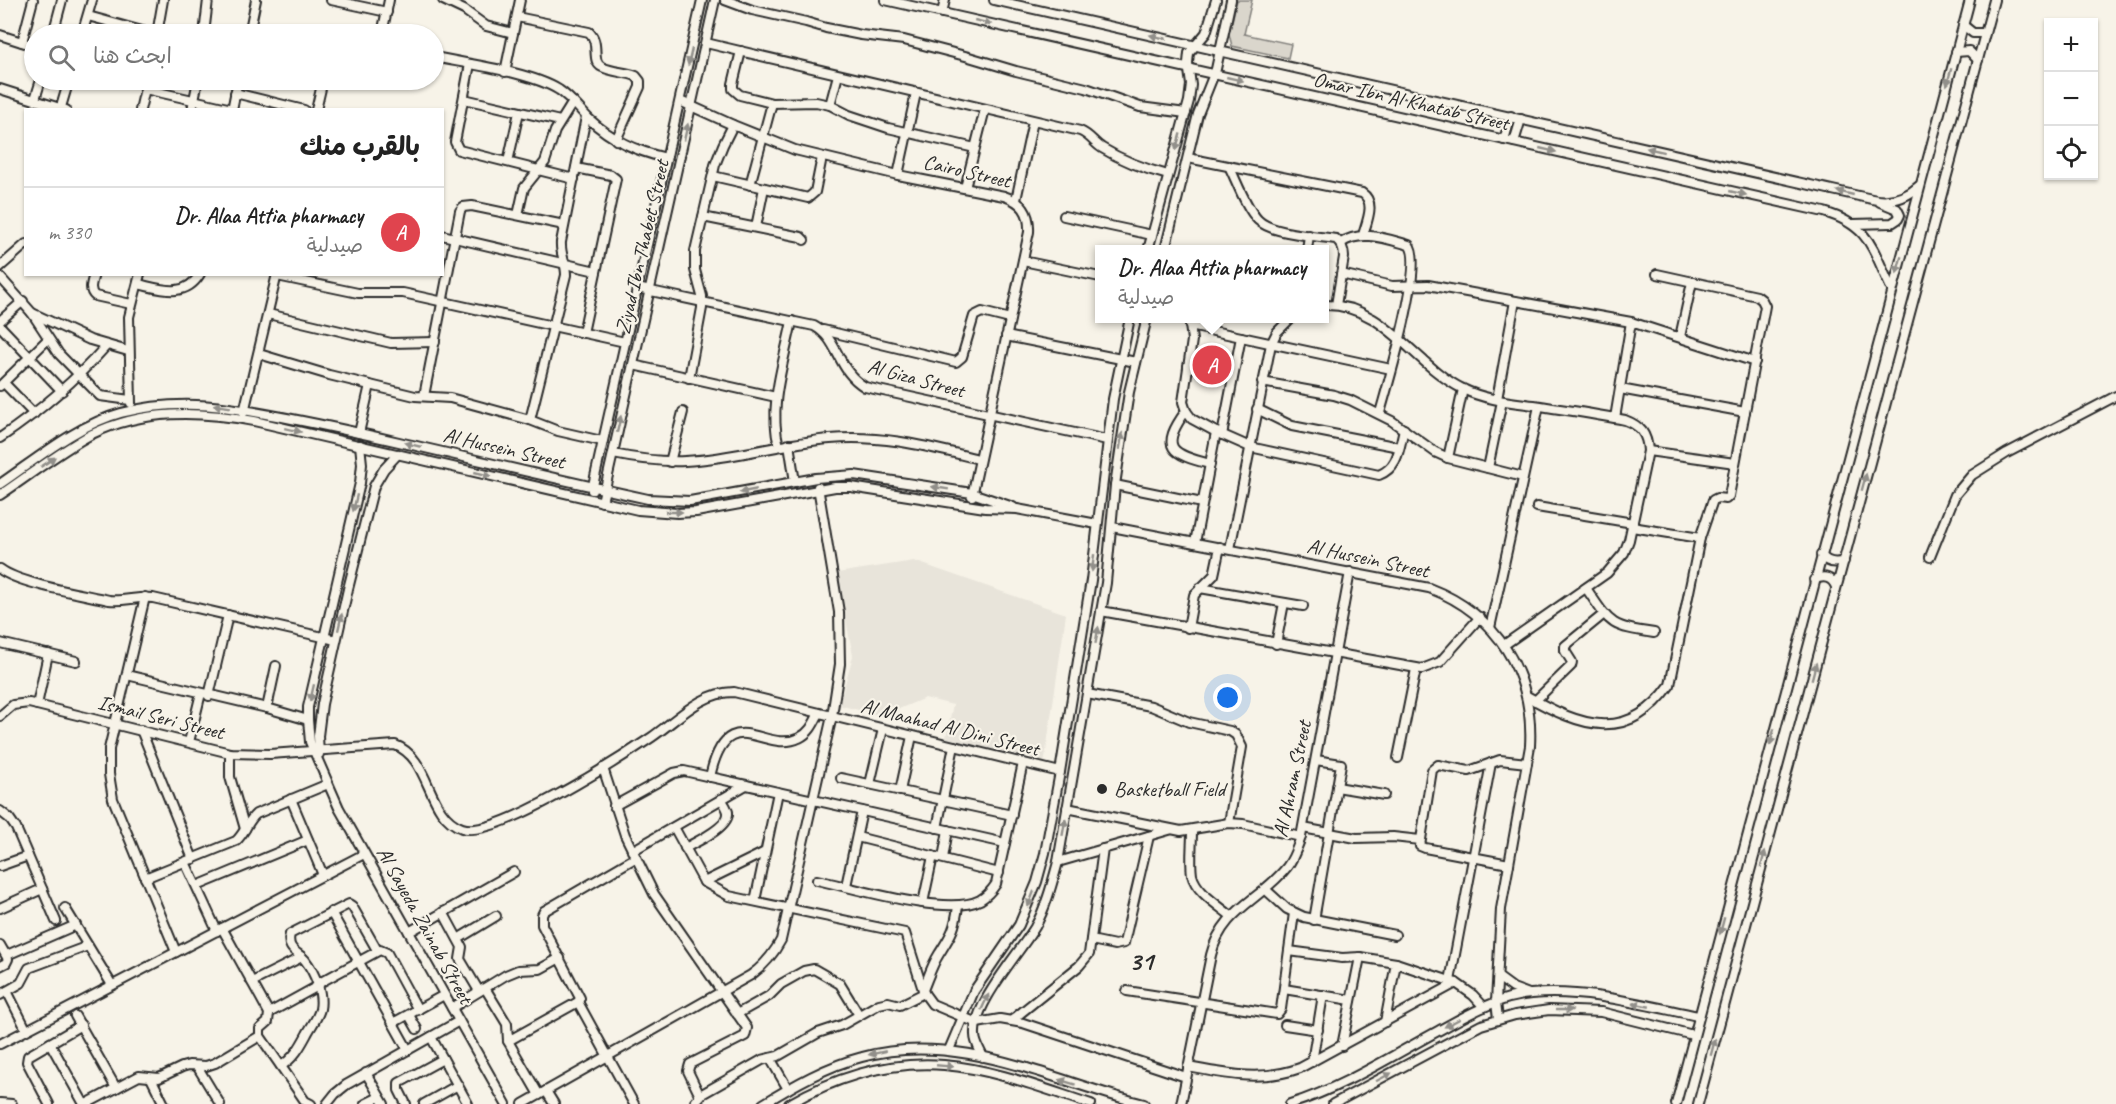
<!DOCTYPE html>
<html lang="ar">
<head>
<meta charset="utf-8">
<style>
	:root { --surface:#fff; --page:#f2f2f2; --text:#222; --muted:#767676; --line:#e0e0e0; --accent:#0b8043 }
	body { margin:0; font-family:Caveat,"Playpen Sans Arabic",sans-serif; background:var(--page); color:var(--text); direction:rtl }
	.controls { position:absolute; right:18px; top:18px; display:grid; overflow:hidden; border-radius:0px; box-shadow:0 2px 4px #0004 }
	.controls button { width:54px; height:54px; display:grid; place-items:center; padding:0; border:0; border-bottom:2px solid var(--line); background:var(--surface); color:var(--text); font:30px sans-serif }
	.you { position:absolute; left:1228px; top:698px; width:21px; height:21px; margin:-15px; border:4px solid #fff; border-radius:50%; background:#1a73e8; box-shadow:0 0 0 9px #1a73e833 }
	.badge { display:grid; place-items:center; width:39px; height:39px; border-radius:50%; background:var(--accent); color:#fff; font-size:20px; font-weight:700 }
	.pin { position:absolute; translate:-50% -50%; border:3px solid #fff; box-shadow:0 2px 6px #0006 }
	.popup { position:absolute; left:1095px; top:245px; width:234px; height:78px; box-sizing:border-box; display:grid; place-content:center; border-radius:0px; background:var(--surface); filter:drop-shadow(0 2px 4px #0005); font-size:20px; white-space:nowrap; color:var(--muted) }
	.popup b { font-size:22px; color:var(--text) }
	.popup::after { content:''; position:absolute; left:50%; top:100%; margin-left:-12px; border:12px solid transparent; border-top-color:var(--surface) }
	.list { margin:0; padding:0; list-style:none }
	h2 { display:flex; justify-content:space-between; align-items:center; height:78px; margin:0; padding:0 24px; font-size:26px }
	h2 small { font-size:20px; font-weight:400; color:var(--muted) }
	.list li { display:grid; grid-template-columns:39px 1fr auto; gap:18px; align-items:center; box-sizing:border-box; height:90px; padding:0 24px; border-top:2px solid var(--line) }
	.list b { display:block; font-size:22px; white-space:nowrap }
	.list p { margin:0; font-size:20px; white-space:nowrap; color:var(--muted) }
	.list em { font-size:20px; font-style:normal; color:var(--muted) }
	.icon { flex:none; width:33px; height:33px; fill:none; stroke:currentColor; stroke-width:2; stroke-linecap:round; stroke-linejoin:round }
	.map { position:relative; flex:none; width:2116px; height:1104px; overflow:hidden; direction:ltr }
	.search { position:absolute; background:var(--surface); box-shadow:0 2px 4px #0004; left:24px; top:24px; width:420px; height:66px; display:flex; align-items:center; gap:15px; box-sizing:border-box; padding:0 21px; border-radius:33px; color:var(--muted); font-size:22px }
	.panel { position:absolute; background:var(--surface); box-shadow:0 2px 4px #0004; left:24px; top:108px; width:420px; height:168px; border-radius:0px; direction:rtl }
	.map>svg:first-child { display:block }
	.built { fill:#e8e4da }
	.grass { fill:#dad6cc; stroke:#82807c; stroke-width:1.5 }
	.lines { fill:none; stroke-linecap:round; stroke-linejoin:round }
	.minor-casing { stroke:#2b2b2b; stroke-width:12 }
	.minor { stroke:#f7f3e8; stroke-width:8 }
	.oneway { fill:#918f8a }
	.poi-dot { fill:#2b2b2b; stroke:#f7f3e8; stroke-width:2 }
	.labels { text-anchor:middle; stroke-width:4.5; stroke-linejoin:round; paint-order:stroke }
	.street-label { font-size:21px; fill:#2b2b2b; stroke:#f7f3e8 }
	.poi-label { font-size:21px; fill:#2b2b2b; stroke:#f7f3e8; text-anchor:start }
	.district-label { font-size:27px; font-weight:bold; fill:#2b2b2b; stroke:#f7f3e8 }
</style>
</head>
<body>
<div class="map">
<svg width="2116" height="1104" viewBox="0 0 2116 1104">
	<rect width="100%" height="100%" fill="#f7f3e8"/>
	<filter id="ink" filterUnits="userSpaceOnUse"><feTurbulence type="fractalNoise" baseFrequency=".0167" numOctaves="2"/><feDisplacementMap in="SourceGraphic" scale="12" xChannelSelector="R" yChannelSelector="G"/><feConvolveMatrix kernelMatrix="1 2 1 2 8 2 1 2 1" color-interpolation-filters="sRGB"/></filter>
	<g filter="url(#ink)">
		<path class="built" d="M914 561 1066 614 1044 765 945 742 953 705 925 698 882 716 839 705 853 656 837 573Z"/>
		<path class="grass" d="M1237 0H1252L1244 34 1291 44 1288 58 1232 46 1229 34Z"/>
		<g class="lines">
			<defs>
				<g id="minor">
					<path d="M331 0 387 12"/>
					<path d="M443 0 464 10 486 26 513 33"/>
					<path d="M725 0 752 10 806 22 826 28 861 35 904 40 969 57 1016 71 1086 88 1140 107 1186 113"/>
					<path d="M885 0 1824 212C1871 226 1872 249 1892 290"/>
					<path d="M994 0 1872 199C1890 203 1905 199 1919 186"/>
					<path d="M942 13 945 0"/>
					<path d="M88 16 153 34"/>
					<path d="M517 17 589 32C601 43 590 61 602 67 612 72 626 72 636 76L640 81V87L616 140"/>
					<path d="M1963 25 1973 33H1985"/>
					<path d="M53 34 62 0"/>
					<path d="M82 34 92 0"/>
					<path d="M157 34 163 0"/>
					<path d="M204 34 208 0"/>
					<path d="M249 34 256 0"/>
					<path d="M382 34 389 0"/>
					<path d="M0 35 34 46"/>
					<path d="M22 42 33 0"/>
					<path d="M706 43 1080 131C1090 135 1094 143 1102 148 1123 161 1145 169 1168 175"/>
					<path d="M741 51 733 84V89L740 95 772 103 816 102 830 105 849 115 888 128 975 148"/>
					<path d="M1956 52 1969 51 1978 60"/>
					<path d="M434 57C468 64 530 72 559 90 571 98 579 109 589 119 612 140 636 151 666 158"/>
					<path d="M470 64 455 142 459 150 574 179"/>
					<path d="M505 72 520 0"/>
					<path d="M0 89 66 110"/>
					<path d="M145 89 232 109"/>
					<path d="M235 93 304 110"/>
					<path d="M35 99 41 80"/>
					<path d="M464 99 560 121"/>
					<path d="M680 101 733 125 795 150 898 175 1004 196C1022 202 1030 212 1029 232L972 496"/>
					<path d="M830 105 838 75"/>
					<path d="M61 107 69 80"/>
					<path d="M140 110 147 80"/>
					<path d="M192 110 198 80"/>
					<path d="M232 110 238 80"/>
					<path d="M316 110 323 80"/>
					<path d="M1504 140 1511 116"/>
					<path d="M1514 142 1521 119"/>
					<path d="M1188 158 1362 193C1376 202 1367 221 1363 235"/>
					<path d="M508 162 519 112"/>
					<path d="M1229 166C1237 182 1246 208 1258 220 1272 234 1316 236 1336 239 1342 244 1344 249 1344 257L1336 305"/>
					<path d="M576 168 611 175 616 179 583 333"/>
					<path d="M898 175 916 93"/>
					<path d="M713 176 808 198 815 192 822 157"/>
					<path d="M750 185 772 103"/>
					<path d="M965 188 985 109"/>
					<path d="M1016 200 1033 121"/>
					<path d="M518 215 524 188 545 162 555 131 573 102"/>
					<path d="M1064 216 1152 235"/>
					<path d="M703 217 801 237 804 240"/>
					<path d="M1853 224 1892 223 1898 219 1900 215 1897 209 1880 202"/>
					<path d="M756 227 764 188"/>
					<path d="M442 235 596 271"/>
					<path d="M1341 243C1361 229 1387 239 1409 245 1425 262 1387 387 1380 413"/>
					<path d="M1148 250 1189 101 1191 85 1188 63 1189 53 1206 33 1216 0"/>
					<path d="M1165 250 1198 114 1216 69 1231 0"/>
					<path d="M1307 250 1309 235"/>
					<path d="M1023 261 1100 277"/>
					<path d="M0 267 26 244"/>
					<path d="M94 274C92 282 88 290 95 296L131 304"/>
					<path d="M1341 274 1392 286 1428 285 1631 322 1755 362"/>
					<path d="M277 276 358 293H403L625 342"/>
					<path d="M0 277 32 313 59 354 100 396 130 400"/>
					<path d="M138 284C161 289 185 299 200 274"/>
					<path d="M637 288 814 326C840 340 836 370 865 387L1107 440"/>
					<path d="M1324 305C1384 303 1415 366 1463 389 1485 400 1511 402 1534 405 1565 410 1595 414 1625 420 1641 426 1647 434 1648 451L1629 540 1624 553 1607 573 1504 645"/>
					<path d="M32 313 90 340 128 351"/>
					<path d="M268 314 391 343 435 342"/>
					<path d="M1189 318 1192 340 1183 402 1186 411 1192 419 1216 432 1250 447 1379 475C1399 467 1399 448 1404 429"/>
					<path d="M0 321 23 301"/>
					<path d="M0 326 62 391"/>
					<path d="M1190 326 1391 369"/>
					<path d="M823 330 956 362 962 357 974 316 982 312 1010 319"/>
					<path d="M1006 336 1136 362"/>
					<path d="M1680 337 1692 282"/>
					<path d="M259 354 329 375 415 396 450 398 530 420 558 431 602 441"/>
					<path d="M633 365 776 397"/>
					<path d="M1188 366 1233 375"/>
					<path d="M689 378 702 308V296L695 270V251L715 165 723 145 733 125"/>
					<path d="M1262 382 1334 395 1350 400 1392 421 1435 452 1448 458 1523 477"/>
					<path d="M4 383 34 414"/>
					<path d="M0 386 48 339"/>
					<path d="M1620 389 1745 412"/>
					<path d="M424 396 460 211 463 207 472 206 564 225"/>
					<path d="M1497 399 1515 301"/>
					<path d="M131 403 129 317 140 274"/>
					<path d="M1257 409 1292 426 1399 447"/>
					<path d="M1186 411C1159 448 1171 454 1210 464"/>
					<path d="M244 412 277 274"/>
					<path d="M1615 418 1631 322"/>
					<path d="M530 420 566 275C566 263 560 254 561 242L586 117"/>
					<path d="M359 433 370 385"/>
					<path d="M1222 435 1241 337"/>
					<path d="M0 438C40 411 75 381 107 345"/>
					<path d="M789 444 795 482"/>
					<path d="M360 445 362 464 360 483 308 707V720L310 742 339 808 506 1104"/>
					<path d="M779 446C768 406 784 362 792 321"/>
					<path d="M1648 451 1735 463"/>
					<path d="M613 454C637 459 660 462 685 461 734 459 781 443 830 439 882 434 929 447 979 459"/>
					<path d="M1448 458 1463 389"/>
					<path d="M670 462 683 412"/>
					<path d="M1488 468 1502 401"/>
					<path d="M0 484C38 458 77 425 121 413 182 397 232 407 292 419 328 426 364 434 399 442 482 461 565 481 648 499L690 501 816 478 854 475 972 493 1013 507"/>
					<path d="M1115 485 1202 503"/>
					<path d="M592 490 702 0"/>
					<path d="M0 495C30 475 60 451 92 434 144 409 199 411 254 421L638 510 677 513 696 512 835 487H851L985 508 1017 509 1097 524"/>
					<path d="M602 502 715 0"/>
					<path d="M1537 507 1633 523"/>
					<path d="M1112 527 1429 588C1497 614 1534 674 1530 746L1501 909 1496 1002 1498 1019"/>
					<path d="M1632 527 1700 538"/>
					<path d="M1195 543 1216 432"/>
					<path d="M1230 549 1271 344 1277 332 1291 318"/>
					<path d="M1821 555C1827 563 1835 564 1844 561"/>
					<path d="M1930 557 1955 495 1972 475 2007 453 2116 396"/>
					<path d="M0 569C19 584 83 594 109 600 124 602 138 596 153 598L336 640"/>
					<path d="M1814 580C1824 575 1832 577 1836 587"/>
					<path d="M1200 588 1303 606"/>
					<path d="M1586 588C1611 625 1609 626 1654 633"/>
					<path d="M145 597 109 749V774L113 799 176 952"/>
					<path d="M1101 611 1422 669 1440 662 1480 617"/>
					<path d="M1188 628 1194 595 1214 575 1220 547"/>
					<path d="M1490 628 1539 406"/>
					<path d="M0 643 76 661"/>
					<path d="M1276 644 1284 603"/>
					<path d="M127 675 267 708 308 720"/>
					<path d="M1087 694 1151 706 1189 722 1230 731 1236 735 1242 747 1229 823"/>
					<path d="M209 696 228 615"/>
					<path d="M1527 696C1581 727 1628 744 1670 685L1700 538 1713 500 1717 498 1726 499 1729 496 1765 306 1762 300 1757 296 1657 274"/>
					<path d="M1535 701 1571 666 1572 662 1565 651V646L1604 614"/>
					<path d="M37 705 48 654"/>
					<path d="M267 708 276 666"/>
					<path d="M0 716 13 705 29 703 230 753 270 754 395 745C431 758 426 815 462 828 495 840 621 758 652 737 677 720 701 692 734 692L1060 772"/>
					<path d="M141 730 193 859"/>
					<path d="M189 742 201 693"/>
					<path d="M230 753V777L245 829"/>
					<path d="M319 754 318 736 322 704 348 589 374 486 384 469 398 454"/>
					<path d="M1398 758 1416 669"/>
					<path d="M603 768 625 835 654 894 747 1028 745 1036 690 1064 688 1071 700 1096"/>
					<path d="M710 777C727 698 765 755 799 738 810 733 814 723 819 713"/>
					<path d="M841 778 1012 815"/>
					<path d="M870 784 883 729"/>
					<path d="M1337 787 1384 795"/>
					<path d="M900 791 912 736"/>
					<path d="M291 799 323 875"/>
					<path d="M614 806 674 773 684 771 1005 843"/>
					<path d="M1067 808 1181 831 1229 823 1243 824 1301 837"/>
					<path d="M0 811 9 818 16 828 56 921"/>
					<path d="M674 827 704 882 729 896 905 933 924 993 932 1004 977 1023 1000 1019 1023 1023 1186 1077"/>
					<path d="M937 828 954 746"/>
					<path d="M1303 828 1356 838 1393 837 1420 840"/>
					<path d="M1192 831C1192 845 1190 861 1192 875 1196 892 1218 905 1231 916"/>
					<path d="M857 837 999 873"/>
					<path d="M685 848C696 842 730 827 728 812 727 808 724 803 721 799"/>
					<path d="M632 851 746 785"/>
					<path d="M943 858 948 830"/>
					<path d="M185 862 217 931"/>
					<path d="M1058 862 1169 830"/>
					<path d="M1509 864 1425 848 1420 846 1432 770 1438 765 1469 771 1500 760 1527 763"/>
					<path d="M0 866 28 856"/>
					<path d="M145 878 236 841C245 833 247 822 256 814L328 784"/>
					<path d="M817 880C855 888 947 917 980 900 987 896 992 890 996 884L1023 763"/>
					<path d="M704 882 765 852"/>
					<path d="M197 886 308 840"/>
					<path d="M846 886 862 811"/>
					<path d="M1265 889 1287 909 1304 917 1395 935"/>
					<path d="M755 901 778 792"/>
					<path d="M923 903 933 856"/>
					<path d="M0 908 42 889"/>
					<path d="M65 908 112 985"/>
					<path d="M331 912 408 1050"/>
					<path d="M443 912 462 947 460 959 479 991"/>
					<path d="M1314 920 1341 764 1316 760"/>
					<path d="M222 928 269 1013 268 1022 260 1029V1036L305 1101 311 1104"/>
					<path d="M409 932 514 872"/>
					<path d="M458 939 496 916"/>
					<path d="M1091 940 1115 945 1124 943 1149 836"/>
					<path d="M0 945 8 959 6 963 0 966"/>
					<path d="M1289 951 1342 958 1360 957 1396 963 1456 983 1473 995 1484 1007"/>
					<path d="M7 955 76 925"/>
					<path d="M1498 977 1513 988 1529 994"/>
					<path d="M1450 981 1491 763"/>
					<path d="M252 982 302 957"/>
					<path d="M485 988 507 1024 508 1041 539 1095"/>
					<path d="M1284 989 1351 1000"/>
					<path d="M923 990C928 978 932 965 939 954 951 935 955 930 958 906"/>
					<path d="M7 991 26 1029"/>
					<path d="M1127 991 1277 1014 1281 1009 1294 913"/>
					<path d="M0 995 21 983 29 968 88 946"/>
					<path d="M578 1002 634 1104"/>
					<path d="M452 1008 506 975 518 970 540 969 560 958"/>
					<path d="M269 1013 318 986 321 982 380 950 387 953 418 1010"/>
					<path d="M737 1014 769 996 781 984 804 971 814 969 840 984 859 1015"/>
					<path d="M409 1015 417 1029"/>
					<path d="M75 1016 116 1088"/>
					<path d="M1012 1020 1079 966 1089 954 1103 849"/>
					<path d="M1385 1022 1396 963"/>
					<path d="M393 1023 444 995"/>
					<path d="M1285 1025 1318 1030"/>
					<path d="M431 1037 468 1104"/>
					<path d="M508 1041 578 1002 580 998 542 925V915L544 911 635 858"/>
					<path d="M50 1043 84 1104"/>
					<path d="M0 1044 364 854"/>
					<path d="M1342 1046 1360 957"/>
					<path d="M949 1050 974 991 1019 925 1037 882 1045 853 1060 772 1091 580 1113 399 1130 318"/>
					<path d="M983 1057C980 1050 975 1043 975 1035 973 1004 1019 954 1035 927 1046 907 1052 884 1058 862L1106 583 1115 485 1129 392 1147 318"/>
					<path d="M770 1058 788 1089"/>
					<path d="M1312 1062 1323 995"/>
					<path d="M197 1066 220 1104"/>
					<path d="M281 1066C294 1058 300 1047 307 1034 311 1026 318 1018 320 1009 323 993 315 973 305 960 298 952 286 950 290 934L349 904 352 906 377 950"/>
					<path d="M1188 1067C1226 1074 1262 1082 1300 1068L1456 983"/>
					<path d="M366 1073 384 1104"/>
					<path d="M151 1078 164 1104"/>
					<path d="M546 1091 554 1104"/>
					<path d="M695 1102 702 1094 762 1060 778 1056 818 1033 842 1025 879 1004 888 1002 900 1005 924 993"/>
					<path d="M0 1103 12 1104"/>
					<path d="M49 1104 27 1062 28 1056 81 1025"/>
					<path d="M86 1104 139 1076 159 1078 182 1067 189 1065 206 1066 215 1063 260 1036"/>
					<path d="M327 1104 335 1094 346 1085 459 1021"/>
					<path d="M365 1104 379 1097"/>
					<path d="M406 1104 399 1090V1083L443 1059"/>
					<path d="M424 1104 458 1085"/>
					<path d="M523 1104 751 975C765 965 773 955 781 940L832 716 840 664 839 612 818 487"/>
					<path d="M763 1104C794 1085 827 1066 862 1057 958 1030 1052 1081 1144 1104"/>
					<path d="M789 1104C836 1077 889 1061 944 1065 994 1069 1044 1089 1091 1104"/>
					<path d="M1181 1104 1211 955C1222 909 1260 901 1287 867 1294 858 1297 848 1301 837L1350 572"/>
					<path d="M1290 1104C1342 1088 1390 1057 1438 1031 1467 1015 1497 997 1531 994 1587 989 1644 1005 1698 1016"/>
					<path d="M1333 1104 1481 1025 1515 1015 1549 1010 1601 1012 1693 1035"/>
					<path d="M1676 1104 1970 0"/>
					<path d="M1698 1104 1994 0"/>
				</g>
			</defs>
			<use href="#minor" class="minor-casing"/>
			<use href="#minor" class="minor"/>
		</g>
		<defs><path id="oneway-solid" d="M-6-.8H1V-3.2L6.5 0L1 3.2V.8H-6Z" transform="scale(1.5)"/></defs>
		<g class="oneway">
			<use href="#oneway-solid" transform="translate(983 22) rotate(13)"/>
			<use href="#oneway-solid" transform="translate(1158 37) rotate(-167)"/>
			<use href="#oneway-solid" transform="translate(690 57) rotate(103)"/>
			<use href="#oneway-solid" transform="translate(1949 77) rotate(105)"/>
			<use href="#oneway-solid" transform="translate(1235 79) rotate(13)"/>
			<use href="#oneway-solid" transform="translate(686 132) rotate(-77)"/>
			<use href="#oneway-solid" transform="translate(1178 142) rotate(106)"/>
			<use href="#oneway-solid" transform="translate(1548 150) rotate(13)"/>
			<use href="#oneway-solid" transform="translate(1655 150) rotate(-167)"/>
			<use href="#oneway-solid" transform="translate(1738 193) rotate(13)"/>
			<use href="#oneway-solid" transform="translate(1845 193) rotate(-167)"/>
			<use href="#oneway-solid" transform="translate(1899 265) rotate(105)"/>
			<use href="#oneway-solid" transform="translate(222 406) rotate(-171)"/>
			<use href="#oneway-solid" transform="translate(619 424) rotate(-77)"/>
			<use href="#oneway-solid" transform="translate(293 430) rotate(13)"/>
			<use href="#oneway-solid" transform="translate(1121 441) rotate(-81)"/>
			<use href="#oneway-solid" transform="translate(413 445) rotate(-167)"/>
			<use href="#oneway-solid" transform="translate(48 462) rotate(-34)"/>
			<use href="#oneway-solid" transform="translate(483 474) rotate(13)"/>
			<use href="#oneway-solid" transform="translate(1864 482) rotate(-75)"/>
			<use href="#oneway-solid" transform="translate(940 488) rotate(-171)"/>
			<use href="#oneway-solid" transform="translate(748 491) rotate(169)"/>
			<use href="#oneway-solid" transform="translate(355 503) rotate(103)"/>
			<use href="#oneway-solid" transform="translate(674 512)"/>
			<use href="#oneway-solid" transform="translate(1093 563) rotate(97)"/>
			<use href="#oneway-solid" transform="translate(340 622) rotate(-77)"/>
			<use href="#oneway-solid" transform="translate(1097 635) rotate(-80)"/>
			<use href="#oneway-solid" transform="translate(1814 671) rotate(-75)"/>
			<use href="#oneway-solid" transform="translate(312 693) rotate(103)"/>
			<use href="#oneway-solid" transform="translate(1772 737) rotate(105)"/>
			<use href="#oneway-solid" transform="translate(1064 827) rotate(-80)"/>
			<use href="#oneway-solid" transform="translate(1763 859) rotate(-75)"/>
			<use href="#oneway-solid" transform="translate(1031 899) rotate(111)"/>
			<use href="#oneway-solid" transform="translate(1722 926) rotate(105)"/>
			<use href="#oneway-solid" transform="translate(985 1002) rotate(-65)"/>
			<use href="#oneway-solid" transform="translate(1641 1005) rotate(-169)"/>
			<use href="#oneway-solid" transform="translate(1564 1010)"/>
			<use href="#oneway-solid" transform="translate(1452 1023) rotate(152)"/>
			<use href="#oneway-solid" transform="translate(1713 1047) rotate(-75)"/>
			<use href="#oneway-solid" transform="translate(877 1053) rotate(168)"/>
			<use href="#oneway-solid" transform="translate(945 1066) rotate(5)"/>
			<use href="#oneway-solid" transform="translate(1384 1077) rotate(-28)"/>
			<use href="#oneway-solid" transform="translate(1067 1082) rotate(-163)"/>
		</g>
	</g>
	<circle class="poi-dot" cx="1102" cy="789" r="6"/>
	<g class="labels">
		<g class="street-label">
			<text transform="translate(1411 101) rotate(13)" y="7">Omar Ibn Al Khatab Street</text>
			<text transform="translate(967 171) rotate(13)" y="7">Cairo Street</text>
			<text transform="translate(642 247) rotate(-77)" y="7">Ziyad Ibn Thabet Street</text>
			<text transform="translate(916 378) rotate(15)" y="7">Al Giza Street</text>
			<text transform="translate(504 448) rotate(13)" y="7">Al Hussein Street</text>
			<text transform="translate(1368 558) rotate(12)" y="7">Al Hussein Street</text>
			<text transform="translate(161 717) rotate(14)" y="7">Ismail Seri Street</text>
			<text transform="translate(950 727) rotate(14)" y="7">Al Maahad Al Dini Street</text>
			<text transform="translate(1292 779) rotate(-78)" y="7">Al Ahram Street</text>
			<text transform="translate(425 925) rotate(61)" y="7">Al Sayeda Zainab Street</text>
		</g>
		<g class="poi-label">
			<text x="1114" y="796">Basketball Field</text>
		</g>
		<g class="district-label">
			<text x="1141" y="970">31</text>
		</g>
	</g>
</svg>
<div class="controls">
<button>+</button>
<button>−</button>
<button><svg class="icon" aria-label="locate" viewBox="0 0 24 24"><circle cx="12" cy="12" r="6"/><path d="M12 2v4M12 18v4M2 12h4M18 12h4"/></svg></button>
</div>
<div class="you"></div>
<div class="pin badge" style="left:1212px;top:365px;background:#e0444e">A</div>
<div class="popup"><b>Dr. Alaa Attia pharmacy</b>صيدلية</div>
<div class="search"><svg class="icon" aria-label="search" viewBox="0 0 24 24"><circle cx="10" cy="10" r="6"/><path d="M15 15l6 6"/></svg>ابحث هنا</div>
<section class="panel">
<h2>بالقرب منك<small></small></h2>
<ul class="list">
<li><span class="badge" style="background:#e0444e">A</span><div><b>Dr. Alaa Attia pharmacy</b><p>صيدلية</p></div><em>330 m</em></li>
</ul>
</section>
</div>
</body>
</html>
